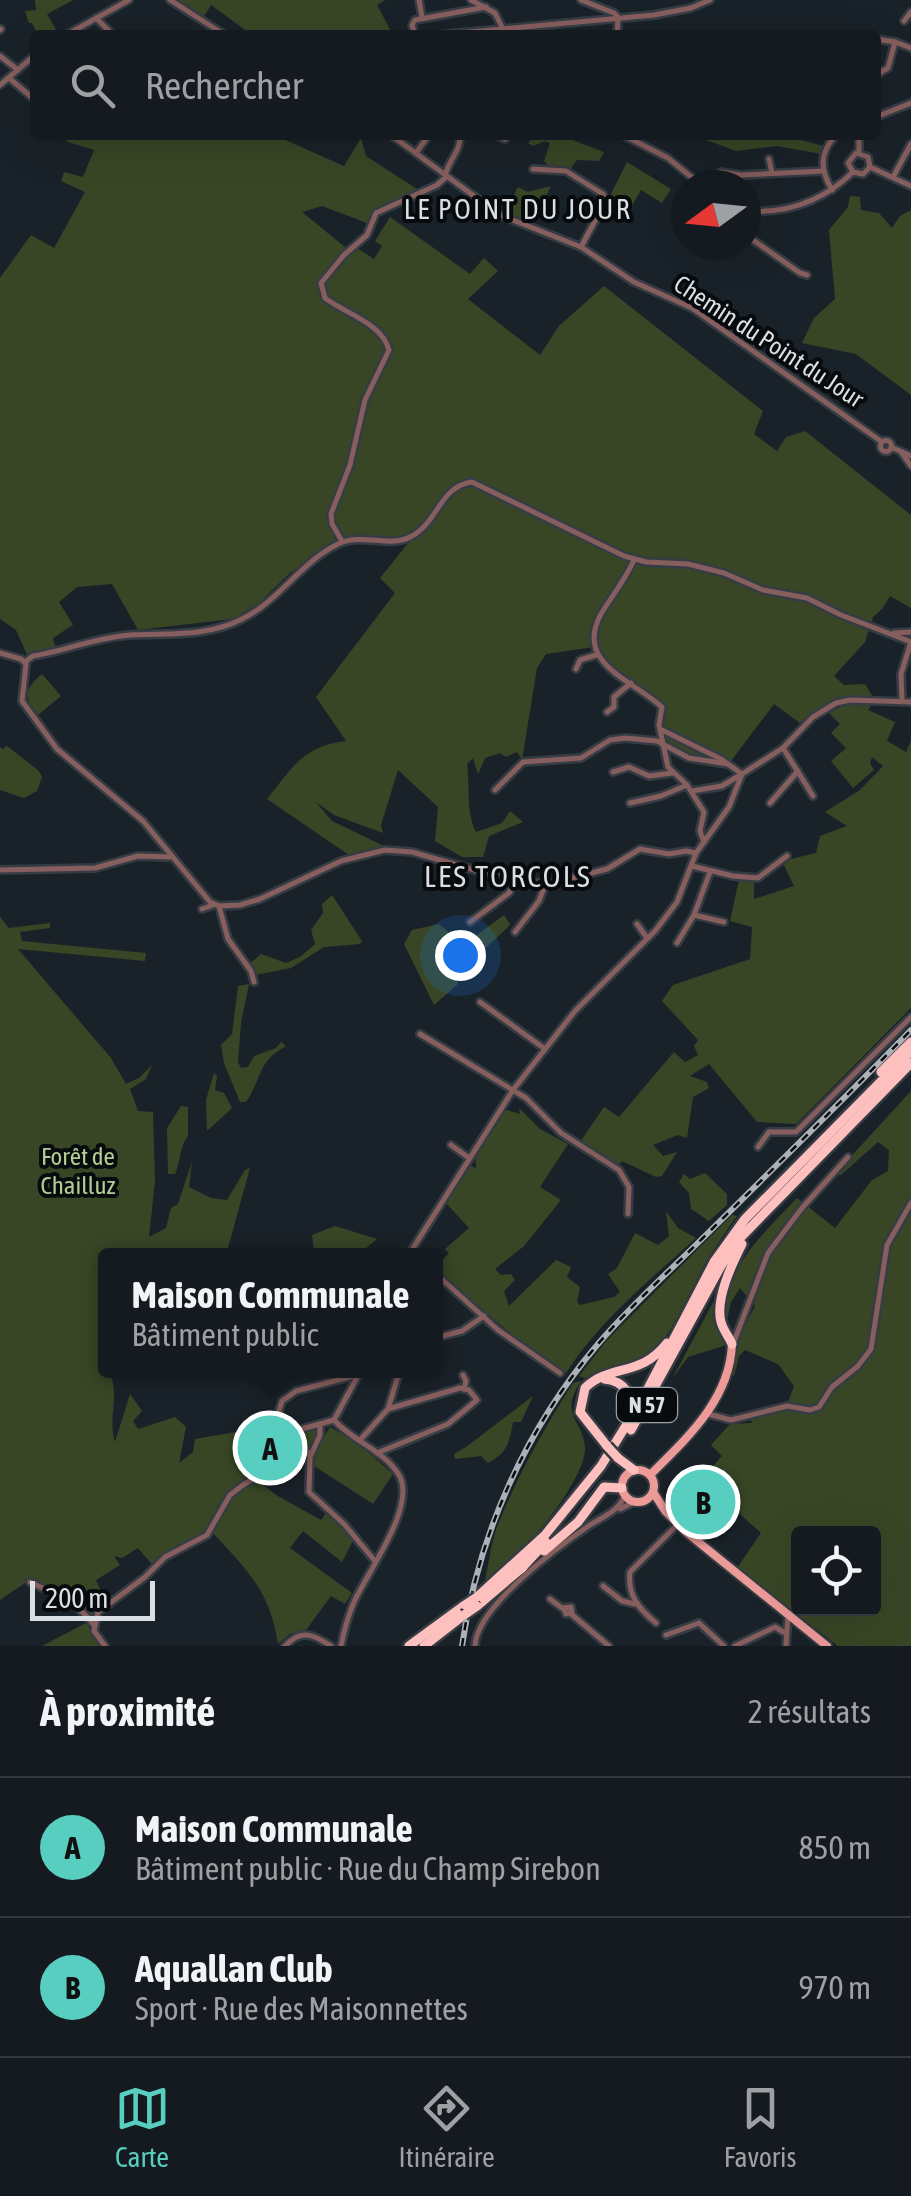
<!DOCTYPE html>
<html lang="fr">
<head>
<meta charset="utf-8">
<style>
	:root { --surface:#141a1f; --page:#21272c; --text:#f1f3f6; --muted:#9da1a4; --line:#33383d; --accent:#58cec0 }
	body { margin:0; font-family:"Asap Condensed",sans-serif; background:var(--page); color:var(--text) }
	.controls { position:absolute; right:30px; bottom:30px; display:grid; overflow:hidden; border-radius:10px; box-shadow:0 10px 40px #0002 }
	.controls button { width:90px; height:90px; display:grid; place-items:center; padding:0; border:0; border-bottom:2px solid var(--line); background:var(--surface); color:var(--text); font:50px sans-serif }
	.compass { position:absolute; left:671px; top:170px; width:90px; height:90px; border-radius:50%; background:var(--surface); box-shadow:0 10px 40px #0002; rotate:255deg }
	.scale { position:absolute; left:30px; bottom:25px; width:125px; box-sizing:border-box; padding-left:10px; border:5px solid #dadfe4; border-top:0; font-size:28px; line-height:35px; white-space:nowrap; color:#dadfe4; -webkit-text-stroke:8px #080b0e; paint-order:stroke }
	.you { position:absolute; left:460px; top:955px; width:35px; height:35px; margin:-25px; border:8px solid #fff; border-radius:50%; background:#1a73e8; box-shadow:0 0 0 15px #1a73e833 }
	.badge { display:grid; place-items:center; width:65px; height:65px; border-radius:50%; background:var(--accent); color:#111; font-size:32px; font-weight:700 }
	.pin { position:absolute; translate:-50% -50%; border:5px solid #fff; box-shadow:0 2px 10px #0006 }
	.popup { position:absolute; left:98px; top:1248px; width:345px; height:130px; box-sizing:border-box; display:grid; place-content:center; border-radius:10px; background:var(--surface); filter:drop-shadow(0 2px 8px #0005); font-size:32px; white-space:nowrap; color:var(--muted) }
	.popup b { font-size:38px; color:var(--text) }
	.popup::after { content:''; position:absolute; left:50%; top:100%; margin-left:-20px; border:20px solid transparent; border-top-color:var(--surface) }
	.list { margin:0; padding:0; list-style:none }
	h2 { display:flex; justify-content:space-between; align-items:center; height:130px; margin:0; padding:0 40px; font-size:42px }
	h2 small { font-size:32px; font-weight:400; color:var(--muted) }
	.list li { display:grid; grid-template-columns:65px 1fr auto; gap:30px; align-items:center; box-sizing:border-box; height:140px; padding:0 40px; border-top:2px solid var(--line) }
	.list b { display:block; font-size:38px; white-space:nowrap }
	.list p { margin:0; font-size:32px; white-space:nowrap; color:var(--muted) }
	.list em { font-size:32px; font-style:normal; color:var(--muted) }
	.icon { flex:none; width:55px; height:55px; fill:none; stroke:currentColor; stroke-width:2; stroke-linecap:round; stroke-linejoin:round }
	.map { position:relative; flex:none; width:911px; height:1646px; overflow:hidden }
	.search { position:absolute; background:var(--surface); box-shadow:0 10px 40px #0002; left:30px; right:30px; top:30px; height:110px; display:flex; align-items:center; gap:25px; box-sizing:border-box; padding:0 35px; border-radius:10px; color:var(--muted); font-size:38px }
	.sheet { height:410px; background:var(--surface) }
	nav { display:flex; justify-content:space-around; align-items:center; box-sizing:border-box; height:140px; border-top:2px solid var(--line); background:var(--surface); font-size:28px; color:var(--muted) }
	nav a { display:grid; justify-items:center; gap:5px }
	nav .on { color:var(--accent) }
	.map>svg:first-child { display:block }
	.green { fill:#384626; fill-rule:evenodd }
	.lines { fill:none; stroke-linecap:round; stroke-linejoin:round }
	.minor-casing { stroke:#353c43; stroke-width:10 }
	.major-casing { stroke:#353c43; stroke-width:12 }
	.highway-casing { stroke:#353c43; stroke-width:14 }
	.minor { stroke:#865e5d; stroke-width:5 }
	.major { stroke:#ed9b99; stroke-width:8 }
	.highway { stroke:#fdc0be; stroke-width:9 }
	.rail-casing { stroke:#acb1b7; stroke-width:6 }
	.rail { stroke:#080b0e; stroke-width:2.5; stroke-dasharray:8; stroke-linecap:butt }
	.highway-bridge-casing { stroke:#353c43; stroke-width:14; stroke-linecap:butt }
	.highway-bridge { stroke:#fdc0be; stroke-width:9 }
	.labels { text-anchor:middle; stroke-width:8; stroke-linejoin:round; paint-order:stroke }
	.shield { fill:#080b0e; stroke:#9b9fa4; stroke-width:2.5 }
	.shield-label { font-size:22px; font-weight:bold; fill:#dadfe4 }
	.street-label { font-size:25px; fill:#dadfe4; stroke:#080b0e }
	.park-label { font-size:25px; fill:#b2cd91; stroke:#080b0e }
	.neighbourhood-label { font-size:28px; letter-spacing:2.5px; fill:#dadfe4; stroke:#080b0e }
	.quarter-label { font-size:30px; letter-spacing:2.5px; fill:#dadfe4; stroke:#080b0e }
</style>
</head>
<body>
<div class="map">
<svg width="911" height="1646" viewBox="0 0 911 1646">
	<rect width="100%" height="100%" fill="#1a2229"/>
	<g class="green">
		<path d="M35 0H73L47 14 59 35H38L32 23H29L25 11 36 10Z"/>
		<path d="M174 0H385L377 5 393 35H252L211 5 203 18Z"/>
		<path d="M61 135H284L283 139 344 166 361 138 366 156 420 191C402 198 375 204 367 223L322 206 302 212 351 252 357 248 374 259 382 246 375 241 390 217 470 274 484 258 498 271 468 299 540 355 559 326 604 286 763 411 754 434 777 451 786 437 805 431 911 515V608L890 596 882 609 873 617 865 642 834 676 844 685 865 684 873 697C843 697 823 703 800 723L774 704 731 761 724 757 701 762 664 746 661 727 664 705 597 655 594 647 546 654 537 668 522 760 517 752 506 757 500 753 485 758 478 774 473 758 467 764C470 785 466 814 476 832L502 823 510 811 523 822 489 836 483 857H462L435 841 438 807 398 770 381 825 383 833 334 815 316 802 332 821 386 847 349 855 267 799C292 768 303 746 346 741L316 697 395 593 380 578 409 542 336 541 290 573 258 604 232 619 138 630 112 584 77 587 59 602 73 625 53 638 56 649 28 657 16 630 0 619V278L31 235 54 248 85 192 61 181 64 172 83 177 94 150 68 142Z"/>
		<path d="M536 135H559L604 152 599 161 577 160 571 168 550 167 544 161 550 143 545 141 533 146 528 143Z"/>
		<path d="M693 135H781L824 146 821 154 777 146 736 151Z"/>
		<path d="M627 162 671 189 662 203 641 190 630 209 610 196Z"/>
		<path d="M551 186 532 225 503 217 518 187 528 192Z"/>
		<path d="M850 196 860 197 861 210 879 213 892 228 900 216 911 210V395L856 354 802 343 814 318 835 299 829 230 848 207Z"/>
		<path d="M42 674 61 696 38 715C23 697 24 689 42 674Z"/>
		<path d="M873 703 868 710 895 722 887 741 906 752 911 741V1008L796 1124 757 1122 709 1064 690 1076 707 1082 709 1088 693 1097 687 1138 678 1135 653 1145 663 1156 677 1152 662 1176 656 1177 622 1161 619 1165 578 1145 604 1107 619 1117 674 1052 685 1062 698 1055 694 1046 698 1040 662 1001 673 985 750 959 752 927 730 921 739 879 754 880V899L794 886 782 861 816 853 820 836 847 826 825 812 860 790 883 766 872 757 870 763 874 770 853 788 831 761 846 748 831 733 840 724 829 713 846 704Z"/>
		<path d="M7 746 39 771 42 777 37 791 24 798 0 790V747L3 749Z"/>
		<path d="M332 895 362 941 360 944 324 947 291 968 255 975 248 965 261 954 286 963 300 957 315 944 311 930 323 913 322 904Z"/>
		<path d="M504 915 510 924 507 928 476 957 472 954 455 972 458 984 434 1005 404 944 412 930 439 924 463 945Z"/>
		<path d="M0 917 9 928 50 923V928L20 932 22 941 146 953 145 961 18 949 111 1058 126 1084 139 1078 152 1065 146 1079 130 1089 138 1111 153 1112 155 1181 149 1237 166 1228 171 1208 178 1204 192 1161 189 1187 211 1198 227 1200 245 1170 250 1168 226 1255 105 1256V1370L109 1371C121 1398 107 1414 115 1442L130 1394 142 1411 133 1421 138 1429 175 1417 186 1427 179 1463 193 1452 195 1439 248 1430 247 1435H261L262 1458 282 1457 284 1446 297 1442 295 1436 315 1430 318 1432 308 1451 285 1455 238 1483 219 1504 205 1531 165 1555 154 1567 138 1548 122 1558 114 1556 120 1565 96 1580 106 1603 96 1610 92 1621C77 1600 53 1586 28 1581L0 1600Z"/>
		<path d="M249 984 241 1023 238 1062 241 1068 248 1067 254 1056 276 1048 281 1042 286 1046C256 1063 263 1077 246 1102H240L224 1063 221 1045 232 1034 238 986Z"/>
		<path d="M214 1073 217 1076 215 1090 224 1093 232 1108 207 1131 206 1100Z"/>
		<path d="M911 1091V1646H838L737 1568 761 1533 701 1479 722 1456 711 1445 730 1424 752 1423 750 1416 787 1405 794 1386 778 1364 745 1350 739 1356 734 1376 728 1373 734 1347 755 1306 740 1288 731 1302 726 1325C713 1278 768 1229 797 1198L835 1228 872 1180 888 1171 889 1150 878 1142 841 1175 835 1174ZM798 1534H874V1608H798Z"/>
		<path d="M181 1106 188 1107V1136C179 1147 181 1161 175 1174H168L167 1128Z"/>
		<path d="M519 1108 540 1129 568 1144 540 1187 561 1200 524 1246 495 1269 501 1275 511 1274 515 1280 504 1291 509 1306 556 1260 571 1267 567 1277 580 1287 577 1302 580 1305 614 1297 620 1292 608 1274 617 1268 635 1233 658 1245 669 1236 666 1211 678 1228 696 1238C648 1282 602 1318 566 1373 518 1343 478 1306 436 1268L449 1253 445 1249 469 1228 445 1202 469 1165 476 1168 475 1152 504 1109 520 1114Z"/>
		<path d="M705 1173 727 1194V1205L709 1221 691 1209 689 1193 679 1182 684 1174 690 1179Z"/>
		<path d="M732 1215 737 1216C726 1231 716 1246 706 1262 690 1290 671 1341 644 1360 626 1371 603 1367 585 1378L579 1376 607 1340Z"/>
		<path d="M335 1226 377 1239 358 1255H323L314 1251 312 1235Z"/>
		<path d="M717 1295 720 1296 730 1344 688 1357 672 1379Z"/>
		<path d="M581 1381C559 1414 582 1420 585 1446 588 1480 514 1567 485 1580 489 1563 491 1543 497 1527 517 1477 544 1428 573 1383Z"/>
		<path d="M533 1396 521 1422H513C509 1444 507 1453 488 1463L481 1456 455 1459 454 1454 466 1447Z"/>
		<path d="M330 1427 355 1441 393 1474 373 1504 311 1464 312 1457Z"/>
		<path d="M256 1479 276 1495 321 1520 327 1512 354 1539 342 1562 303 1531 290 1548 352 1593 345 1604 331 1596 306 1630 290 1634 278 1644C270 1591 248 1571 212 1532L232 1496Z"/>
		<path d="M86 1623 102 1646H42Z"/>
	</g>
	<g class="lines">
		<defs>
			<g id="minor">
				<path d="M170 0 225 35"/>
				<path d="M419 0 422 17"/>
				<path d="M471 0 495 13 502 27"/>
				<path d="M581 0 614 13 618 17"/>
				<path d="M96 18 111 33"/>
				<path d="M904 21 911 12"/>
				<path d="M0 30 1 29"/>
				<path d="M66 35 129 0"/>
				<path d="M415 35 412 25 415 20 486 7"/>
				<path d="M438 35 654 15 691 8 710 0"/>
				<path d="M617 35 618 18"/>
				<path d="M876 39 895 42 911 48"/>
				<path d="M0 56 18 70"/>
				<path d="M876 75 888 68 895 42"/>
				<path d="M9 78 35 100"/>
				<path d="M0 85 35 55"/>
				<path d="M876 117 911 103"/>
				<path d="M391 135 500 215 581 247 634 282 692 308 882 442"/>
				<path d="M496 135 505 139"/>
				<path d="M623 135 668 158 701 185"/>
				<path d="M859 135V152"/>
				<path d="M416 153 429 135"/>
				<path d="M769 159 772 173"/>
				<path d="M870 167 911 186"/>
				<path d="M533 169 566 171 603 194 605 202 581 247"/>
				<path d="M853 172 848 163 856 153 868 157 870 167"/>
				<path d="M853 172 863 174 870 167"/>
				<path d="M893 177 911 144"/>
				<path d="M703 185 721 172 741 175 823 171"/>
				<path d="M832 190C820 170 819 153 836 135"/>
				<path d="M746 211C788 214 823 201 853 172"/>
				<path d="M746 235 800 273 807 275"/>
				<circle cx="886" cy="446" r="5.5"/>
				<path d="M891 447 911 456"/>
				<path d="M902 453 911 466"/>
				<path d="M342 541 332 524 331 514 350 465 365 400 389 350C382 323 346 314 325 298L321 283 344 255 367 235 376 213 437 185 445 178C446 162 461 153 460 135"/>
				<path d="M634 560C625 580 612 596 601 614 574 663 631 679 662 707L659 725 668 767 687 785 704 812 700 831 704 842"/>
				<path d="M894 633 911 632"/>
				<path d="M0 653 21 659 26 664 22 701 57 749 143 821 210 902 219 906"/>
				<path d="M25 662 33 656C65 651 97 637 130 635 167 633 208 637 242 619 279 601 301 562 338 544 362 532 390 549 412 536 438 522 440 486 472 482L624 556 646 562 688 564 724 573 763 590 807 598 841 615 911 642"/>
				<path d="M576 669 580 660 596 655"/>
				<path d="M902 700 901 674 911 642"/>
				<path d="M607 712 614 707V697L631 683"/>
				<path d="M662 730 721 759 742 774 722 786 692 791"/>
				<path d="M783 748 813 796"/>
				<path d="M613 772 629 767 649 776 672 773"/>
				<path d="M495 790 523 762 581 758 610 740 625 738 657 741 689 758 728 764"/>
				<path d="M630 803 661 796 687 785"/>
				<path d="M770 803 798 771"/>
				<path d="M692 866 733 876 758 878 787 856"/>
				<path d="M0 870 95 868 138 856 170 857"/>
				<path d="M219 906 240 905 260 899 341 861 385 850 412 852 485 873 520 872 532 881 545 885 607 869 640 849 669 854 686 851 696 853"/>
				<path d="M219 906 228 939 251 971 254 982"/>
				<path d="M202 909 213 905"/>
				<path d="M694 915 724 922"/>
				<path d="M470 922 509 893 520 872"/>
				<path d="M637 924 647 938"/>
				<path d="M515 932 539 901 545 885"/>
				<path d="M677 943 694 915 710 872"/>
				<path d="M480 1002 545 1049"/>
				<path d="M420 1034 526 1098 561 1133 619 1170 629 1187 628 1214"/>
				<path d="M451 1145 469 1158"/>
				<path d="M758 1147 769 1132H796L911 1017"/>
				<path d="M408 1256 513 1090 575 1011 655 931 677 902 696 853 729 807 742 774 783 748 813 717 836 703 850 700 911 702"/>
				<path d="M435 1273 498 1330 560 1373"/>
				<path d="M435 1338 462 1331 484 1316"/>
				<path d="M733 1344 768 1253 802 1208 848 1157"/>
				<path d="M463 1375 466 1381 464 1389"/>
				<path d="M708 1414 731 1420 787 1406 810 1410 819 1407 832 1387 858 1366 871 1349 887 1245 911 1203"/>
				<path d="M320 1426V1435L310 1457 309 1492 344 1524 375 1561"/>
				<path d="M259 1432 280 1435 334 1420"/>
				<path d="M286 1433 278 1414 282 1401 296 1391 361 1374"/>
				<path d="M360 1440 388 1409 398 1376 407 1370"/>
				<path d="M377 1453 448 1424 477 1400 469 1390 460 1388 388 1409"/>
				<path d="M620 1509 634 1502"/>
				<path d="M30 1582C55 1594 77 1602 93 1624"/>
				<path d="M603 1586 622 1601 635 1604"/>
				<path d="M550 1599 562 1608 571 1607 572 1612 566 1614 564 1609"/>
				<path d="M570 1613 609 1646"/>
				<path d="M656 1623C639 1609 627 1595 630 1572L678 1524"/>
				<path d="M666 1635 699 1623 724 1646"/>
				<path d="M105 1646 94 1631 98 1612 145 1577 165 1557 207 1535 230 1495 243 1485 274 1467 311 1452"/>
				<path d="M285 1646C301 1629 313 1634 331 1646"/>
				<path d="M341 1646C344 1631 348 1616 354 1602 368 1571 417 1506 399 1475 384 1450 352 1441 334 1420L361 1370"/>
				<path d="M475 1646C476 1607 559 1546 590 1525 604 1516 619 1511 625 1495"/>
				<path d="M735 1646 775 1627 785 1633"/>
				<path d="M786 1646 788 1615"/>
			</g>
			<g id="major">
				<circle cx="638" cy="1486" r="16"/>
				<path d="M650 1475C686 1439 730 1400 732 1344"/>
				<path d="M653 1492 666 1512 686 1532 827 1646"/>
			</g>
			<g id="highway">
				<path d="M881 1072 911 1042"/>
				<path d="M732 1344C729 1337 723 1330 721 1322 715 1299 732 1264 742 1244"/>
				<path d="M604 1379C625 1381 635 1396 628 1416"/>
				<path d="M631 1430 721 1266 741 1237 911 1063"/>
				<path d="M607 1446 580 1412 585 1388C611 1363 640 1378 667 1343"/>
				<path d="M618 1458 634 1470"/>
				<path d="M544 1551 578 1522 604 1487 622 1488"/>
				<path d="M521 1569 546 1542"/>
				<path d="M477 1597 545 1535 601 1466 643 1398 714 1262 745 1219 911 1051"/>
				<path d="M477 1606 523 1567"/>
				<path d="M409 1646 465 1605"/>
				<path d="M424 1646 464 1615"/>
			</g>
		</defs>
		<use href="#minor" class="minor-casing"/>
		<use href="#major" class="major-casing"/>
		<use href="#highway" class="highway-casing"/>
		<use href="#minor" class="minor"/>
		<use href="#major" class="major"/>
		<use href="#highway" class="highway"/>
		<defs>
			<path id="rail" d="M462 1646C478 1535 525 1430 598 1344 633 1303 673 1268 711 1230 778 1164 845 1098 911 1030"/>
		</defs>
		<use href="#rail" class="rail-casing"/>
		<use href="#rail" class="rail"/>
		<defs>
			<g id="highway-bridge">
				<path d="M607 1446 618 1458"/>
				<path d="M465 1605 477 1597"/>
				<path d="M464 1615 477 1606"/>
			</g>
		</defs>
		<use href="#highway-bridge" class="highway-bridge-casing"/>
		<use href="#highway-bridge" class="highway-bridge"/>
	</g>
	<g class="labels">
		<rect class="shield" x="617" y="1388" width="60" height="34" rx="8"/>
		<g class="shield-label">
			<text x="647" y="1413">N 57</text>
		</g>
		<g class="street-label">
			<text transform="translate(769 341) rotate(33)" y="9">Chemin du Point du Jour</text>
		</g>
		<g class="park-label">
			<text x="78" y="1165">Forêt de<tspan x="78" dy="29">Chailluz</tspan></text>
		</g>
		<g class="neighbourhood-label">
			<text x="518" y="219">LE POINT DU JOUR</text>
		</g>
		<g class="quarter-label">
			<text x="508" y="887">LES TORCOLS</text>
		</g>
	</g>
</svg>
<div class="controls">
<button><svg class="icon" aria-label="locate" viewBox="0 0 24 24"><circle cx="12" cy="12" r="6"/><path d="M12 2v4M12 18v4M2 12h4M18 12h4"/></svg></button>
</div>
<svg class="compass" viewBox="-18 -18 36 36"><path d="M0-13l5 13h-10z" fill="#e53935"/><path d="M0 13l5-13h-10z" fill="#9da1a4"/></svg>
<div class="scale">200 m</div>
<div class="you"></div>
<div class="pin badge" style="left:270px;top:1448px">A</div>
<div class="popup"><b>Maison Communale</b>Bâtiment public</div>
<div class="pin badge" style="left:703px;top:1502px">B</div>
<div class="search"><svg class="icon" aria-label="search" viewBox="0 0 24 24"><circle cx="10" cy="10" r="6"/><path d="M15 15l6 6"/></svg>Rechercher</div>
</div>
<section class="sheet">
<h2>À proximité<small>2 résultats</small></h2>
<ul class="list">
<li><span class="badge">A</span><div><b>Maison Communale</b><p>Bâtiment public · Rue du Champ Sirebon</p></div><em>850 m</em></li>
<li><span class="badge">B</span><div><b>Aquallan Club</b><p>Sport · Rue des Maisonnettes</p></div><em>970 m</em></li>
</ul>
</section>
<nav>
<a class="on"><svg class="icon" aria-label="map" viewBox="0 0 24 24"><path d="M3 6l6-2 6 2 6-2v14l-6 2-6-2-6 2zM9 4v14M15 6v14"/></svg>Carte</a>
<a><svg class="icon" aria-label="directions" viewBox="0 0 24 24"><path d="M12 3l9 9-9 9-9-9zM9 14v-3h6M13 9l2 2-2 2"/></svg>Itinéraire</a>
<a><svg class="icon" aria-label="saved" viewBox="0 0 24 24"><path d="M7 4h10v16l-5-4-5 4z"/></svg>Favoris</a>
</nav>
</body>
</html>
